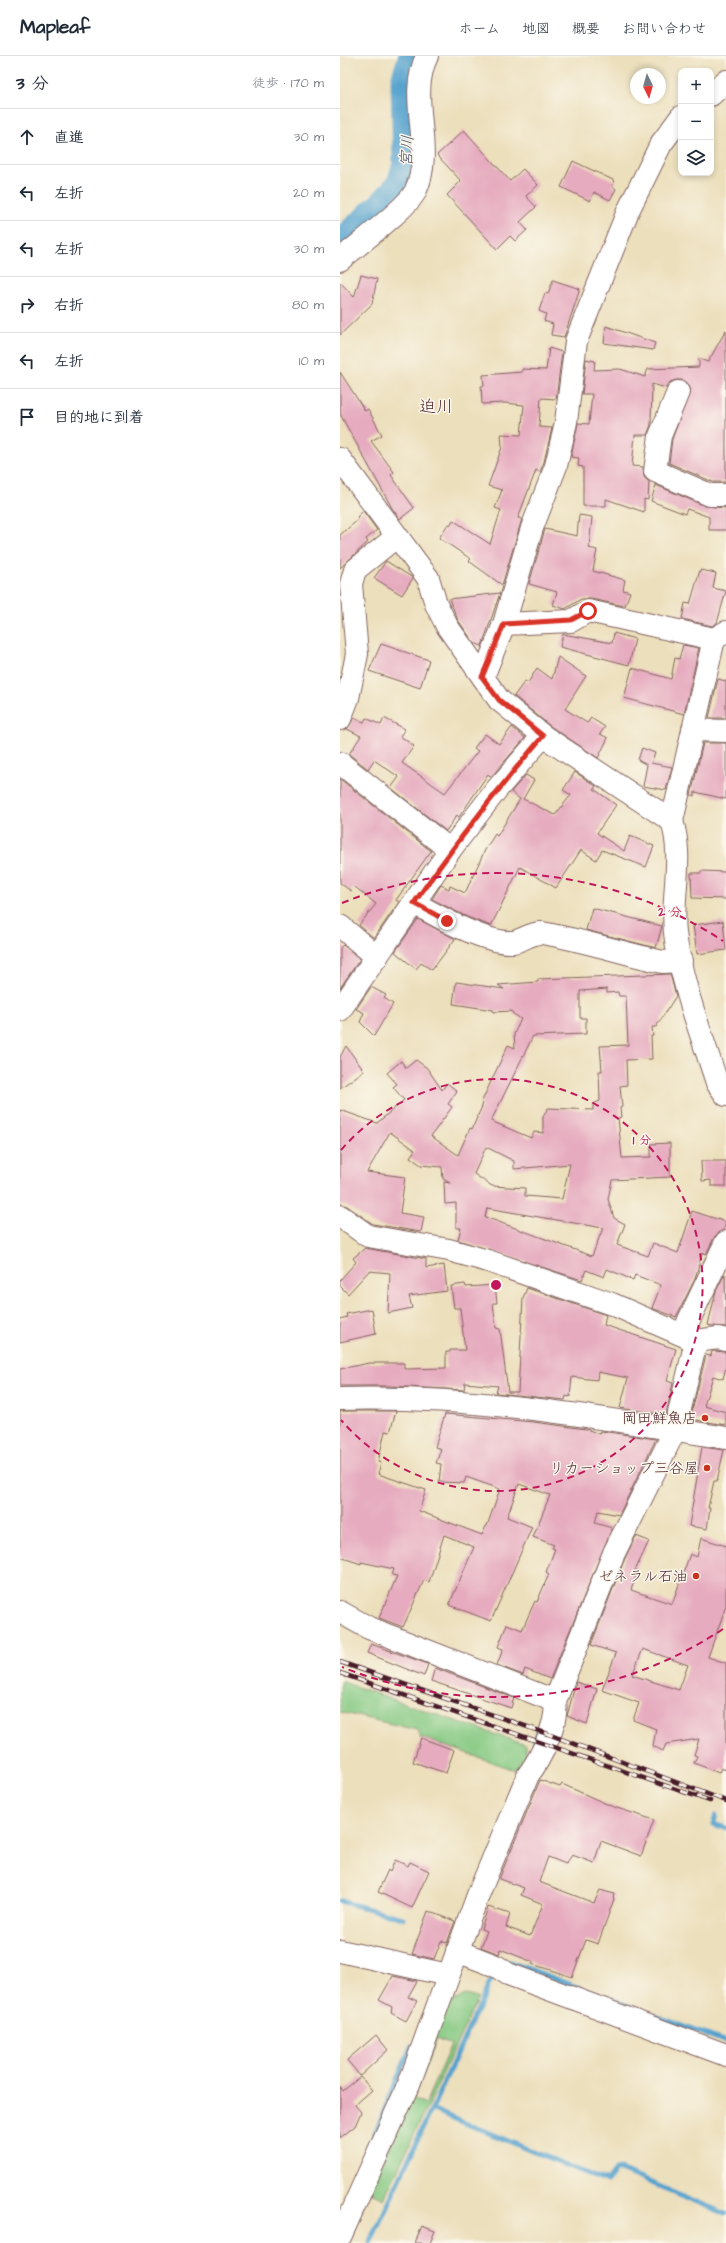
<!DOCTYPE html>
<html lang="ja">
<head>
<meta charset="utf-8">
<style>
	:root { --surface:#fff; --page:#f2f2f3; --text:#1f2937; --muted:#747a83; --line:#e0e1e3 }
	body { margin:0; font-family:"Architects Daughter","Klee One",sans-serif; background:var(--page); color:var(--text) }
	.controls { position:absolute; right:12px; top:12px; display:grid; overflow:hidden; border-radius:8px; box-shadow:0 2px 6px #0003 }
	.controls button { width:36px; height:36px; display:grid; place-items:center; padding:0; border:0; border-bottom:1px solid var(--line); background:var(--surface); color:var(--text); font:20px sans-serif }
	.compass { position:absolute; left:290px; top:12px; width:36px; height:36px; border-radius:50%; background:var(--surface); box-shadow:0 2px 6px #0003; rotate:175deg }
	.stop { position:absolute; width:12px; height:12px; margin:-9px; border:3px solid #d93025; border-radius:50%; background:#fff }
	.stop.end { background:#d93025; border-color:#fff; box-shadow:0 1px 4px #0008 }
	.list { margin:0; padding:0; list-style:none }
	h2 { display:flex; justify-content:space-between; align-items:center; height:52px; margin:0; padding:0 16px; font-size:17px }
	h2 small { font-size:13px; font-weight:400; color:var(--muted) }
	.list li { display:grid; grid-template-columns:26px 1fr auto; gap:12px; align-items:center; box-sizing:border-box; height:56px; padding:0 16px; border-top:1px solid var(--line) }
	.list b { display:block; font-size:15px; white-space:nowrap }
	.list em { font-size:13px; font-style:normal; color:var(--muted) }
	.icon { flex:none; width:22px; height:22px; fill:none; stroke:currentColor; stroke-width:2; stroke-linecap:round; stroke-linejoin:round }
	.map { position:relative; flex:none; width:386px; height:2187px; overflow:hidden }
	header { display:flex; align-items:center; gap:24px; box-sizing:border-box; height:56px; padding:0 20px; background:var(--surface); border-bottom:1px solid var(--line) }
	header strong { font-size:19px }
	nav { display:flex; gap:22px; margin-inline-start:auto; font-size:14px }
	main { display:flex }
	aside { flex:1; background:var(--surface) }
	.map>svg:first-child { display:block }
	.green { fill:#86c982; stroke:#687456; fill-rule:evenodd }
	.lines { fill:none; stroke-linecap:round; stroke-linejoin:round }
	.stream { stroke:#55a2ce; stroke-width:5 }
	.river { stroke:#55a2ce; stroke-width:31 }
	.building { fill:#e6abbf; fill-rule:evenodd }
	.minor-casing { stroke:#83625e; stroke-width:24 }
	.minor { stroke:#fff; stroke-width:22 }
	.rail-casing { stroke:#4a1f2b; stroke-width:4.5 }
	.rail { stroke:#fbf7ec; stroke-width:3; stroke-dasharray:9; stroke-linecap:butt }
	.route { stroke:#d93025; stroke-width:5 }
	.ring { fill:none; stroke:#c2185b; stroke-width:2; stroke-dasharray:7 5 }
	.poi-dot { fill:#c8321e; stroke:#fbf7ec; stroke-width:1.5 }
	.labels { text-anchor:middle; stroke-width:3; stroke-linejoin:round; paint-order:stroke }
	.poi-label { font-size:15px; fill:#4a1f2b; stroke:#fbf7ec; text-anchor:end }
	.water-label { font-size:16px; font-style:italic; fill:#4e536c; stroke:#fbf7ec }
	.quarter-label { font-size:17px; fill:#4a1f2b; stroke:#fbf7ec }
	.centre { fill:#c2185b; stroke:#fbf7ec; stroke-width:2 }
	.ring-label { font-size:12px; text-anchor:middle; font-weight:bold; fill:#c2185b; stroke:#fbf7ec; stroke-width:3; stroke-linejoin:round; paint-order:stroke }
</style>
</head>
<body>
<header>
<strong>Mapleaf</strong>
<nav><a>ホーム</a><a>地図</a><a>概要</a><a>お問い合わせ</a></nav>
</header>
<main>
<aside>
<h2>3 分<small>徒歩 · 170 m</small></h2>
<ul class="list">
<li><svg class="icon" aria-label="ahead" viewBox="0 0 24 24"><path d="M12 20V5M6 11l6-6 6 6"/></svg><div><b>直進</b></div><em>30 m</em></li>
<li><svg class="icon" aria-label="left" viewBox="0 0 24 24"><path d="M17 20v-9H6M10 6l-5 5 5 5"/></svg><div><b>左折</b></div><em>20 m</em></li>
<li><svg class="icon" aria-label="left" viewBox="0 0 24 24"><path d="M17 20v-9H6M10 6l-5 5 5 5"/></svg><div><b>左折</b></div><em>30 m</em></li>
<li><svg class="icon" aria-label="right" viewBox="0 0 24 24"><path d="M7 20v-9h11M14 6l5 5-5 5"/></svg><div><b>右折</b></div><em>80 m</em></li>
<li><svg class="icon" aria-label="left" viewBox="0 0 24 24"><path d="M17 20v-9H6M10 6l-5 5 5 5"/></svg><div><b>左折</b></div><em>10 m</em></li>
<li><svg class="icon" aria-label="arrive" viewBox="0 0 24 24"><path d="M6 21V4h12l-3 4 3 4H6"/></svg><div><b>目的地に到着</b></div></li>
</ul>
</aside>
<div class="map">
<svg width="386" height="2187" viewBox="0 0 386 2187">
	<rect width="100%" height="100%" fill="#fbf7ec"/>
	<filter id="ink" filterUnits="userSpaceOnUse"><feTurbulence type="fractalNoise" baseFrequency=".025" numOctaves="2"/><feDisplacementMap in="SourceGraphic" scale="8" xChannelSelector="R" yChannelSelector="G"/><feConvolveMatrix kernelMatrix="1 2 1 2 8 2 1 2 1" color-interpolation-filters="sRGB"/></filter>
	<filter id="wash" filterUnits="userSpaceOnUse"><feTurbulence type="fractalNoise" baseFrequency=".012" numOctaves="4" result="noise"/><feDisplacementMap in="SourceGraphic" scale="16" xChannelSelector="R" yChannelSelector="G"/><feGaussianBlur stdDeviation="0.9" result="paint"/><feColorMatrix in="noise" values="0 0 0 0 0 0 0 0 0 0 0 0 0 0 0 0 0 1.4 0 .05"/><feComposite in="paint" operator="in"/></filter>
	<g filter="url(#wash)">
		<rect width="100%" height="100%" fill="#ecdfbc"/>
		<g class="green">
			<path d="M0 1625 186 1689V1700L178 1715 80 1681 77 1674 0 1656Z"/>
			<path d="M125 1939 138 1942 44 2143 30 2136 106 1949ZM97 1983 111 1989 85 2048 73 2042Z"/>
		</g>
		<g class="lines">
			<g class="stream">
				<path d="M195 1686 204 1659"/>
				<path d="M376 1760 373 1768 386 1772"/>
				<path d="M0 1845 63 1862"/>
				<path d="M170 1906 386 1986"/>
				<path d="M91 2053 267 2126 275 2115 280 2114 386 2158"/>
				<path d="M29 2091 71 1991"/>
				<path d="M30 2187 152 1922"/>
			</g>
			<path class="river" d="M0 189 46 147 62 128 68 109 66 25 74 0"/>
		</g>
		<g id="blocks">
			<g class="building">
				<path d="M124 74 170 125 183 113 198 129 186 140 196 151 180 166 187 174 175 185 170 180 157 193 107 139 121 125 97 99Z"/>
				<path d="M233 105 275 125 272 130 276 133 270 144 254 136 250 145 221 131Z"/>
				<path d="M21 219 37 223 32 248 0 279V226L14 241Z"/>
				<path d="M213 224 240 233 224 281 211 279 213 268 204 265 206 258 199 255 205 237 208 238Z"/>
				<path d="M266 270 315 287 313 294 264 287Z"/>
				<path d="M386 274V426H373L329 407 332 383 350 335 348 328 342 324H336L330 326 326 332 312 328 311 369 307 379H295L292 410 303 411 304 421 309 426 308 444 304 443V456L266 443V450H243V411L238 410 239 402 231 401 238 367 249 368 252 338H242L246 303 255 305 254 314 280 313 305 321 308 313 359 311V303L368 306Z"/>
				<path d="M209 292 222 296 216 343 201 342 199 371 212 372 204 406 200 416 196 414 178 462 182 463 162 529 129 505 131 503 99 482 108 468 110 469 113 464 150 488 161 454 155 452 162 434 148 430 162 391 161 378 181 379 184 349 165 347 142 348 141 330H144L143 319 182 316V313L206 314Z"/>
				<path d="M0 316 25 355 28 353 42 379 31 385 54 416 51 419 74 452 60 463 52 452 0 358Z"/>
				<path d="M316 429 365 450 386 452V474H369V461L347 453 345 458 311 445Z"/>
				<path d="M23 455 37 474 26 483 28 486 0 512V479L19 463 17 461Z"/>
				<path d="M239 459 252 461 249 492 257 494 253 515 285 524 283 534 290 536 285 550 251 543H241L225 553 213 549 217 536 189 528 205 473 237 480Z"/>
				<path d="M46 505 73 522 62 539 34 522Z"/>
				<path d="M360 514 376 517 373 532 386 535 377 567 372 570 342 563 345 547 350 548Z"/>
				<path d="M160 537 142 590 134 587 118 564 109 543Z"/>
				<path d="M274 577 295 583 289 609 220 591 223 578 272 587Z"/>
				<path d="M41 588 89 604 80 632 29 615Z"/>
				<path d="M343 589 359 592 344 658 284 642 292 612 331 623 335 602 339 603Z"/>
				<path d="M218 601 246 620 225 653 247 667 251 662 265 671 260 678 268 682 258 702 210 670 174 640 185 625 188 627 197 612 212 623Z"/>
				<path d="M378 623 386 625V662H369Z"/>
				<path d="M14 662 24 666 26 662 41 669 44 662 65 673 60 680 74 690 62 707 105 737 138 695 134 692 145 678 159 688 172 671 185 682 151 721 148 718 119 761 117 759 106 775 51 732 59 721 34 704 28 713 9 698 21 680 7 673Z"/>
				<path d="M363 687H386V743L355 736 354 740 351 739Z"/>
				<path d="M302 692 315 697 311 707 332 711 326 734 303 730 307 709 298 704Z"/>
				<path d="M235 716 256 730 254 733 276 749 257 777 284 795 290 780 314 790 306 811 262 794 256 804 241 794 216 832 180 811 151 870 127 861 92 843 101 829 109 833 110 830 125 837 145 794 155 778 157 780 180 743 171 736 186 719 194 724 183 743 215 759 231 739 223 734Z"/>
				<path d="M0 723 91 795 56 844 59 846 34 882 19 869 36 848 15 831 11 835 0 827Z"/>
				<path d="M361 815 386 816V843L352 842 351 817H361Z"/>
				<path d="M252 852 322 870 316 892 246 874Z"/>
				<path d="M78 863 115 883 92 914 81 907 76 913 55 896Z"/>
				<path d="M383 865 386 894 357 898 353 869Z"/>
				<path d="M3 889 20 903 0 932V892Z"/>
				<path d="M330 918 336 940 316 971H312L313 980H311L312 1003 286 1004 287 1029 280 1030 282 1051 280 1052 281 1061 278 1062 282 1102 311 1101V1088L330 1087V1121L272 1124 268 1143 274 1162 285 1168 277 1189 308 1200 313 1187 338 1197 352 1155 386 1166 384 1174 375 1180 366 1198 362 1197 355 1223 336 1261 312 1252 321 1229 295 1219 293 1224 267 1213 264 1221 246 1214 242 1224 118 1184 121 1172H116V1147L105 1148 104 1126 110 1127 103 1123 102 1111 81 1109 70 1101 75 1094 50 1076 27 1116 65 1121 60 1157 84 1161 81 1176 33 1168 7 1150 0 1148V1054L37 1067 64 1044 53 1031 57 1028 47 1017 61 1005 66 1012 76 1004 87 1012 102 1034 107 1027 117 1035 108 1048 112 1051 91 1080 118 1099 130 1072 132 1073 143 1048 141 1047 168 989 175 992 174 978 181 963 172 957V955L154 956 153 954 113 948 116 926 164 933 158 929 198 926V923ZM267 933V937L278 936 279 940H286L288 989 260 990 262 1015H259L260 1045 253 1048V1054L208 1052 203 1061V1077L194 1076 191 1082 151 1065 193 980 246 978V962H240V935ZM146 1091 174 1105V1113L230 1108 222 1143 185 1140V1132L152 1130 134 1118ZM147 1152 263 1172 252 1200 145 1161Z"/>
				<path d="M31 931 46 939 44 942 53 948 34 980 20 966 24 957 16 953Z"/>
				<path d="M6 990 24 1015 0 1032V1001Z"/>
				<path d="M361 1105H386V1130H371V1124L362 1125Z"/>
				<path d="M25 1192 86 1203V1212L104 1209 107 1235 69 1240 72 1252 48 1257 50 1217 29 1215 8 1238 0 1230V1224L16 1206 13 1202Z"/>
				<path d="M385 1218 386 1271 372 1270 368 1269 376 1235Z"/>
				<path d="M125 1228 126 1231 155 1229 157 1247H153L156 1272 160 1273 168 1336H178L183 1242 187 1232 266 1259 264 1269 336 1293 327 1325 333 1327 326 1359 280 1352 288 1322 258 1316 257 1324 232 1321 230 1341 226 1340 225 1344 156 1337 158 1330 125 1327 124 1334 49 1330H0V1313L29 1307H64V1313L106 1312V1296H110V1294H125L120 1252H114L111 1230Z"/>
				<path d="M32 1253 36 1278 0 1286V1263L7 1261 6 1258Z"/>
				<path d="M372 1295 386 1296V1311L383 1323 373 1320 364 1350 386 1356V1369L350 1363 366 1299 371 1300Z"/>
				<path d="M0 1355H56L50 1376 45 1375 38 1406 41 1407 38 1418 86 1434 79 1455 142 1479 146 1470H147L160 1433 126 1421 124 1427 99 1426 101 1408 96 1407 101 1393 95 1391 105 1358 193 1366 246 1373 260 1378 261 1375 316 1383 279 1459 258 1455 255 1467 272 1472 210 1623 185 1613 183 1619 157 1609 163 1593 158 1591 167 1568 182 1574 195 1545 197 1546 209 1518 206 1516 215 1493 212 1492 214 1489 193 1481 210 1439 179 1428 167 1461 192 1471 151 1565 109 1549 134 1491 104 1479 89 1526 84 1524 63 1571 39 1562 57 1520 52 1519 54 1513 21 1506V1508L0 1501Z"/>
				<path d="M362 1391 384 1394 377 1425H374L368 1452H370L367 1473 349 1470Z"/>
				<path d="M296 1480 309 1485 294 1517 297 1518 291 1534 332 1548 350 1498 357 1501 361 1482 386 1490V1550L368 1601 386 1607V1714L381 1712 379 1717 354 1707 357 1700 354 1699 359 1683 326 1688 323 1695 313 1690 316 1673 293 1664 299 1647 262 1634 276 1597 251 1589 285 1502ZM303 1593 348 1609 339 1634 292 1619Z"/>
				<path d="M31 1588 88 1608 84 1620 27 1597Z"/>
				<path d="M95 1612 174 1642 171 1652 91 1625Z"/>
				<path d="M236 1626 257 1633 247 1668 227 1660Z"/>
				<path d="M81 1682 114 1694 106 1717 73 1706Z"/>
				<path d="M200 1724 220 1731 222 1728 271 1750 314 1764 301 1800 261 1785 254 1807 232 1799 226 1808 208 1801 199 1826 254 1847 260 1834 274 1838 273 1842 274 1843 258 1888 246 1884 232 1921 192 1908 193 1906 160 1893 159 1898 141 1891 147 1875 141 1873 148 1851 170 1858 166 1871 190 1880 203 1848 181 1839 184 1832 159 1823Z"/>
				<path d="M55 1804 68 1810 70 1806 89 1815 72 1852 38 1836 48 1814 50 1816Z"/>
				<path d="M88 1855 115 1865 107 1887 101 1885 94 1903 72 1898Z"/>
				<path d="M53 1920 77 1925 68 1941 77 1945 66 1965 51 1957 52 1951 39 1944Z"/>
				<path d="M36 1979 48 1994 20 2020 7 2004Z"/>
				<path d="M20 2021 32 2034 15 2049 21 2056 15 2070 0 2082V2030L3 2035Z"/>
				<path d="M82 2170 95 2175 90 2187H75Z"/>
			</g>
		</g>
	</g>
	<g filter="url(#ink)">
		<use href="#blocks" fill-opacity="0" stroke="#83625e" stroke-width="1"/>
		<g class="lines">
			<defs>
				<g id="minor">
					<path d="M371 39 386 25"/>
					<path d="M0 204C16 190 67 152 75 136 96 93 66 43 87 0"/>
					<path d="M338 336 320 380 315 415 370 439H386"/>
					<path d="M0 403 88 522 96 548 107 570 159 644 203 680 332 765C344 803 331 840 335 877 341 928 362 979 377 1027L386 1039"/>
					<path d="M164 568 231 565 248 555 374 583 386 576"/>
					<path d="M143 621 164 568 192 472 216 410 226 366 236 285 288 155 321 88 341 61"/>
					<path d="M0 663 8 642 17 598 11 528 15 514 56 481"/>
					<path d="M353 674 386 675"/>
					<path d="M0 707 110 794"/>
					<path d="M332 765 374 583"/>
					<path d="M74 847C97 860 146 888 173 886 182 885 192 876 202 877 242 884 283 897 323 906L341 905"/>
					<path d="M0 870 37 901"/>
					<path d="M0 954 110 794 157 733 203 680"/>
					<path d="M0 1160 28 1180 109 1194 148 1205 272 1248 356 1285 378 1282 386 1284"/>
					<path d="M348 1281V1266L386 1186"/>
					<path d="M0 1343C130 1339 259 1361 386 1382"/>
					<path d="M0 1556 29 1572 215 1645"/>
					<path d="M0 1895 108 1919"/>
					<path d="M117 1895 156 1910 168 1918 386 1999"/>
					<path d="M0 2181 69 2028 138 1839 188 1719C200 1704 219 1665 215 1645L274 1497 335 1374 356 1285"/>
				</g>
			</defs>
			<use href="#minor" class="minor-casing"/>
			<use href="#minor" class="minor"/>
			<defs>
				<g id="rail">
					<path d="M0 1606 208 1678 386 1745"/>
					<path d="M0 1617 370 1745"/>
				</g>
			</defs>
			<use href="#rail" class="rail-casing"/>
			<use href="#rail" class="rail"/>
		</g>
	</g>
	<g class="lines" filter="url(#ink)">
		<path class="route" d="M107 865 74 847C114 789 157 734 203 680L159 644 142 621 164 568 231 564 248 555"/>
	</g>
	<g class="ring">
		<path d="M1 1094A206 206 0 1 1 1 1364"/>
		<path d="M383 1573A412 412 0 0 1 2 1611M2 847A412 412 0 0 1 383 885"/>
	</g>
	<g class="poi-dot">
		<circle cx="365" cy="1362" r="4"/>
		<circle cx="367" cy="1412" r="4"/>
		<circle cx="356" cy="1520" r="4"/>
	</g>
	<g class="labels">
		<g class="poi-label">
			<text x="357" y="1367">岡田鮮魚店</text>
			<text x="359" y="1417">リカーショップ三谷屋</text>
			<text x="348" y="1525">ゼネラル石油</text>
		</g>
		<g class="water-label">
			<text transform="translate(66 95) rotate(-87)" y="6">宮川</text>
		</g>
		<g class="quarter-label">
			<text x="96" y="356">迫川</text>
		</g>
	</g>
	<circle cx="156" cy="1229" r="6" class="centre"/>
	<g class="ring-label">
		<text x="330" y="860">2 分</text>
		<text x="302" y="1088">1 分</text>
	</g>
</svg>
<div class="controls">
<button>+</button>
<button>−</button>
<button><svg class="icon" aria-label="layers" viewBox="0 0 24 24"><path d="M12 4l9 5-9 5-9-5zM3 14l9 5 9-5"/></svg></button>
</div>
<svg class="compass" viewBox="-18 -18 36 36"><path d="M0-13l5 13h-10z" fill="#e53935"/><path d="M0 13l5-13h-10z" fill="#747a83"/></svg>
<div class="stop" style="left:248px;top:555px"></div>
<div class="stop end" style="left:107px;top:865px"></div>
</div>
</main>
</body>
</html>
